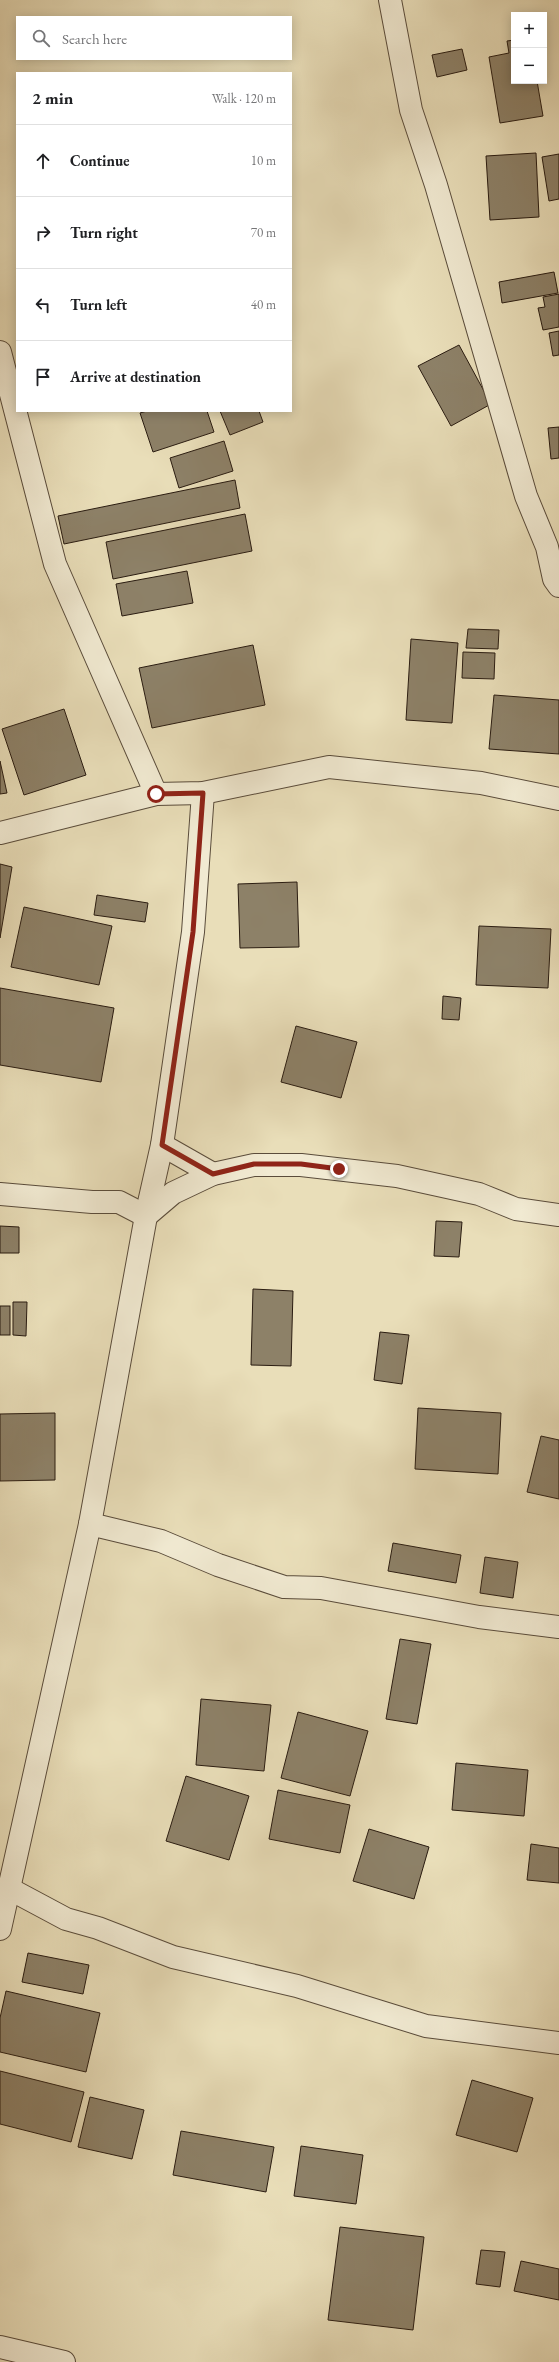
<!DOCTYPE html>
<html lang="en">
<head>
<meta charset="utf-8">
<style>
	:root { --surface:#fff; --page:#f2f2f2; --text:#202124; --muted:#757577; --line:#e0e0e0 }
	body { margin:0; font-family:"EB Garamond",serif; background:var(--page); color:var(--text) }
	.controls { position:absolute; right:12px; top:12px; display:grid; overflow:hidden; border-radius:0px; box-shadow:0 2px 10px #0003 }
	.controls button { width:36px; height:36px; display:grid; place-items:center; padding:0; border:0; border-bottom:1px solid var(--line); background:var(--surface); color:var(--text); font:20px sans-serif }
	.stop { position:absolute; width:12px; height:12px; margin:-9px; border:3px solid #8f2418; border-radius:50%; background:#fff }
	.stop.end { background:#8f2418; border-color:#fff; box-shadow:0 1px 4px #0008 }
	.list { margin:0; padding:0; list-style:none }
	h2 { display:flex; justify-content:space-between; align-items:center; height:52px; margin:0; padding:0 16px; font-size:17px }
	h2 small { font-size:13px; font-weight:400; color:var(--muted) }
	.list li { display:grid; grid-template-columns:26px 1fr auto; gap:12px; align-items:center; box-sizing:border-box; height:72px; padding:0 16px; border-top:1px solid var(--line) }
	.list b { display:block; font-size:15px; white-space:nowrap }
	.list em { font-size:13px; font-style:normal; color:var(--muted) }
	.icon { flex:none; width:22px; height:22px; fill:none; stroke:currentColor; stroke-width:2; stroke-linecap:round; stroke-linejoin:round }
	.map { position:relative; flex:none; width:559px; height:2362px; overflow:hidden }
	.search { position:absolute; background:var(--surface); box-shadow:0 2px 10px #0003; left:16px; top:16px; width:276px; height:44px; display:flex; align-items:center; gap:10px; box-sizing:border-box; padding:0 14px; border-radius:0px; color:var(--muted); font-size:15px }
	.panel { position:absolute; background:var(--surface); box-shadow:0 2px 10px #0003; left:16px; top:72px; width:276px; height:340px; border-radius:0px }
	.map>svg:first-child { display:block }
	.building { fill:#8d8168; stroke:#2a1c11 }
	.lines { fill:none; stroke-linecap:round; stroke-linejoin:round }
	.street-casing { stroke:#5a4c3b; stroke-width:24 }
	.street { stroke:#f1ead2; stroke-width:22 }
	.route { stroke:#8f2418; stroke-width:5 }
</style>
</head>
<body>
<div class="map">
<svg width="559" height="2362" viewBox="0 0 559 2362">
	<rect width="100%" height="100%" fill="#e9deb9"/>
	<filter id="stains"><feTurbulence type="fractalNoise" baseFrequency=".005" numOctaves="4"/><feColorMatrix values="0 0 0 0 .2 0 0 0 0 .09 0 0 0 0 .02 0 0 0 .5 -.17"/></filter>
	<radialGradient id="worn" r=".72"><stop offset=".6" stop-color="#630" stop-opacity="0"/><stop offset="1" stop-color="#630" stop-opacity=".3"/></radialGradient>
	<g class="building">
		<path d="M514 40V81H537L543 116 500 123 489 57 509 53 507 41Z"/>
		<path d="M462 49 467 70 437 77 432 55Z"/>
		<path d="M536 153 539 217 490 220 486 156Z"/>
		<path d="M559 154V199L549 201 542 157Z"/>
		<path d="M554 272 558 293 502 303 499 282Z"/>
		<path d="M559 294V327L543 330 538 308 545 307 543 297Z"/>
		<path d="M559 331V355L553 356 549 333Z"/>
		<path d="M459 345 491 404 451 426 418 366Z"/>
		<path d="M147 411H207L214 432 153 452 140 413Z"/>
		<path d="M220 411H259L263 422 230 435Z"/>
		<path d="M559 427V458L551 459 548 428Z"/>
		<path d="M224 441 233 471 179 488 170 458Z"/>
		<path d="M235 480 240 508 64 544 58 516Z"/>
		<path d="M245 514 252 551 113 579 106 542Z"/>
		<path d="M187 571 193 603 122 616 116 584Z"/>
		<path d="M468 629 499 630 498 649 466 648Z"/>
		<path d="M411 639 458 643 452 723 406 720Z"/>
		<path d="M253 645 265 705 152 728 139 668Z"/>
		<path d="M463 652 495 653 494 679 462 678Z"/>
		<path d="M494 695 559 700V754L489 749Z"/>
		<path d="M64 709 86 775 24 795 2 729Z"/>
		<path d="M0 761 7 793 0 794Z"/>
		<path d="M0 864 12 867 0 938Z"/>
		<path d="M297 882 299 947 240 948 238 884Z"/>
		<path d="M97 895 148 903 145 922 94 915Z"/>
		<path d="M24 907 112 926 99 985 11 967Z"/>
		<path d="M479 926 551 929 548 988 476 985Z"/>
		<path d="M0 988 114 1008 101 1082 0 1065Z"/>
		<path d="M443 996 461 998 459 1020 442 1019Z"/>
		<path d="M296 1026 357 1042 341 1098 281 1082Z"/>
		<path d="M436 1221 462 1222 459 1257 434 1256Z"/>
		<path d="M0 1226 19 1227V1253H0Z"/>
		<path d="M253 1289 293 1291 291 1366 251 1365Z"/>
		<path d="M13 1302H27L26 1336 13 1335Z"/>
		<rect x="0" y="1306" width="10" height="29"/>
		<path d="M380 1332 409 1335 402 1384 374 1380Z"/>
		<path d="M418 1408 501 1413 498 1474 415 1469Z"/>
		<path d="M55 1413V1480L0 1481V1414Z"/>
		<path d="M541 1436 559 1440V1499L527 1492Z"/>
		<path d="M393 1543 461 1555 456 1583 388 1571Z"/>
		<path d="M485 1557 518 1562 513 1598 480 1593Z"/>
		<path d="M400 1639 431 1644 417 1724 386 1719Z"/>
		<path d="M201 1699 271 1705 264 1771 196 1765Z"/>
		<path d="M298 1712 368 1731 350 1796 281 1778Z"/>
		<path d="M456 1763 528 1770 524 1816 452 1810Z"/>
		<path d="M186 1776 249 1796 229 1860 166 1841Z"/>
		<path d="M278 1790 350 1805 340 1853 269 1839Z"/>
		<path d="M369 1829 429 1847 414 1899 353 1881Z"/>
		<path d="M531 1844 559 1848V1883L527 1880Z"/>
		<path d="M28 1953 89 1965 83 1994 22 1982Z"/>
		<path d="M6 1991 100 2013 86 2072 0 2052V2018Z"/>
		<path d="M0 2071 84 2092 71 2142 0 2124Z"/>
		<path d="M472 2080 533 2098 517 2152 456 2135Z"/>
		<path d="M90 2097 144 2110 132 2159 78 2147Z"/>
		<path d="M181 2131 274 2147 266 2192 173 2175Z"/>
		<path d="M301 2146 363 2155 356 2204 294 2196Z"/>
		<path d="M340 2227 424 2237 413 2330 328 2320Z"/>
		<path d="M481 2250 505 2252 500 2287 476 2284Z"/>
		<path d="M521 2261 559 2269V2300L514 2291Z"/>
	</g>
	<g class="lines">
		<defs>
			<g id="street">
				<path d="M390 0 411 110 436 185 526 496 547 547 554 579 559 586"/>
				<path d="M0 352 55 564 156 794"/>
				<path d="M0 833 156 794 203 793 329 767 481 783 559 799"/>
				<path d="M162 1145 213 1174"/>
				<path d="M0 1194 92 1202H119L146 1216 173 1193 213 1174 254 1165H301L397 1176 479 1194 516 1209 559 1215"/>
				<path d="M90 1524 161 1541 218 1565 284 1587 321 1588 479 1617 559 1627"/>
				<path d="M8 1888 66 1919 98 1928 173 1957 297 1986 426 2026 559 2043"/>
				<path d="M0 1929 90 1524 146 1216 162 1145 193 932 203 793"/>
				<path d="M0 2347 64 2362"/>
			</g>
		</defs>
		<use href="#street" class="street-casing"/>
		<use href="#street" class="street"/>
	</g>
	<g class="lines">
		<path class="route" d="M156 794 203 793 193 932 162 1145 213 1174 254 1164H301L339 1169"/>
	</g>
	<rect width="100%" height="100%" filter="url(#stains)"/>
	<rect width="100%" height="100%" fill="url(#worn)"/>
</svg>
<div class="controls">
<button>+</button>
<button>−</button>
</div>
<div class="stop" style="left:156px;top:794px"></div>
<div class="stop end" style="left:339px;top:1169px"></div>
<div class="search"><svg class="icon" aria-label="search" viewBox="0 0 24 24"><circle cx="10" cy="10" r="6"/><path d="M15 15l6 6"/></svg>Search here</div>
<section class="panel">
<h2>2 min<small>Walk · 120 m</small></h2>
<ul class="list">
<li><svg class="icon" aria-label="ahead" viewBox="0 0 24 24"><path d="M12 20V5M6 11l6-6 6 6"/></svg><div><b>Continue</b></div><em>10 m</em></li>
<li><svg class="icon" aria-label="right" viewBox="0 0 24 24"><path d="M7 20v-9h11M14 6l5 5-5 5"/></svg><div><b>Turn right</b></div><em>70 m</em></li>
<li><svg class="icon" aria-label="left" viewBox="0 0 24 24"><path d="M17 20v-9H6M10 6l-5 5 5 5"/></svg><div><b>Turn left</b></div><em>40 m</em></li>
<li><svg class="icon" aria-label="arrive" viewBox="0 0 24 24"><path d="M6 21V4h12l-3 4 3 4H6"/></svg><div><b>Arrive at destination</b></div></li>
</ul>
</section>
</div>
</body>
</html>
